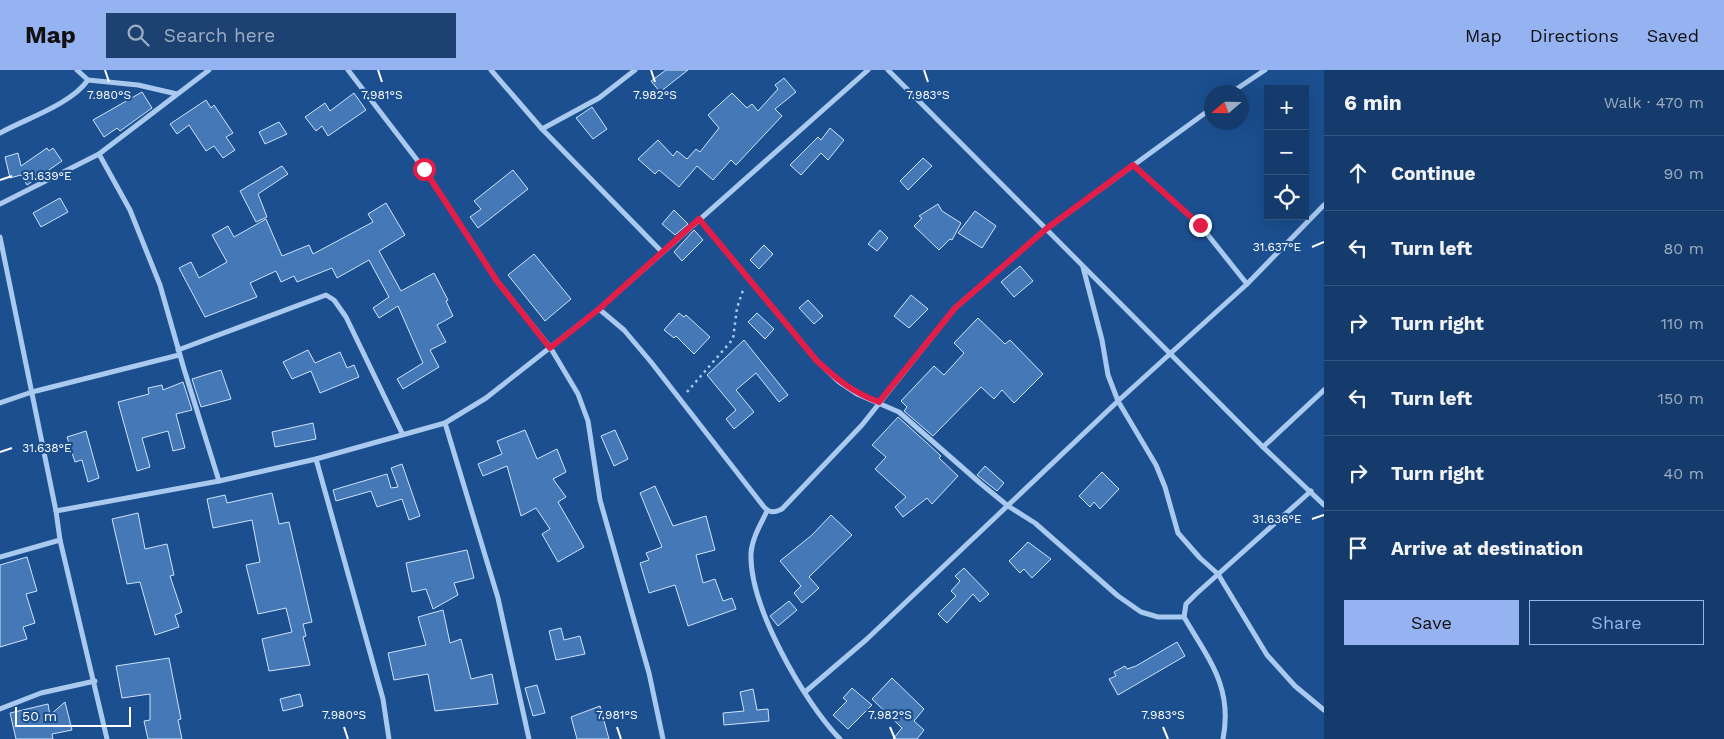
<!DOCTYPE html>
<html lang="en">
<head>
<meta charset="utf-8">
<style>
	:root { --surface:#143b6b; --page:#1d4271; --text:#f1f3f6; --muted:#9dadc1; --line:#33557e; --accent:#95b2f1 }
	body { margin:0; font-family:"Work Sans",sans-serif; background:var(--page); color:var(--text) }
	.controls { position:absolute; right:15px; top:15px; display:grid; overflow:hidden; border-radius:0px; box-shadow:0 5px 20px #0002 }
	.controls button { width:45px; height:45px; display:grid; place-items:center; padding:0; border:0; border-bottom:1px solid var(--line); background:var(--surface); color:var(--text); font:25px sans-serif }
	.compass { position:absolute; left:1204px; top:15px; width:45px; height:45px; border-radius:50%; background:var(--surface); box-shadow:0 5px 20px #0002; rotate:250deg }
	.scale { position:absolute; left:15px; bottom:12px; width:116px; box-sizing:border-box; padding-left:5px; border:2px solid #fff; border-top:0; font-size:14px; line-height:18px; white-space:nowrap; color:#fff; -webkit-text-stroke:4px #1b4f8f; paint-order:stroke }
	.stop { position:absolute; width:15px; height:15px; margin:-11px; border:4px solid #e11d48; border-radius:50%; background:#fff }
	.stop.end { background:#e11d48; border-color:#fff; box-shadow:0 1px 5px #0008 }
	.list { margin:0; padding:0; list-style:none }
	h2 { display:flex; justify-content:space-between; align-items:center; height:65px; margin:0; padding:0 20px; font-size:21px }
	h2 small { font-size:16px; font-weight:400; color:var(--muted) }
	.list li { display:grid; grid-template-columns:32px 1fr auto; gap:15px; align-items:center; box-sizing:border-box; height:75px; padding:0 20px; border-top:1px solid var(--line) }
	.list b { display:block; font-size:19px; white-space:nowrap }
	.list em { font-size:16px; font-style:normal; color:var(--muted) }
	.actions { display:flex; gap:10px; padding:15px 20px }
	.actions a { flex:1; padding:11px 0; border:1px solid var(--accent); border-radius:0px; text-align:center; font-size:18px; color:var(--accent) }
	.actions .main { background:var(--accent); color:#111 }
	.icon { flex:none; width:28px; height:28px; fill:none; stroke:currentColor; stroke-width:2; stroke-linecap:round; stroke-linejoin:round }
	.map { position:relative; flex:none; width:1324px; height:669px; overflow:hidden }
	header { display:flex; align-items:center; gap:30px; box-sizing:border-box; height:70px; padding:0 25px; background:var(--accent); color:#111 }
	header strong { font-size:24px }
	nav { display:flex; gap:28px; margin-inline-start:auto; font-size:18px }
	.search { width:350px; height:45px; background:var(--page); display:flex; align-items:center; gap:12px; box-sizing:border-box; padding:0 18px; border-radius:0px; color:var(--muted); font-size:19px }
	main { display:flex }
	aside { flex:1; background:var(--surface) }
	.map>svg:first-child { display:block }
	.building { fill:#4478b7; stroke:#cfe3fa }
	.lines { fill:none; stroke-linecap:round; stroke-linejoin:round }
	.path { stroke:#a9c9ee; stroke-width:2.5; stroke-dasharray:2.5 4; stroke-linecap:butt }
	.street { stroke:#a9c9ee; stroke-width:5 }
	.route { stroke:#e11d48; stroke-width:6 }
	.ticks { fill:none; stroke:#fff; stroke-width:2 }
	.ticks-label { font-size:12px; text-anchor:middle; fill:#fff; stroke:#1b4f8f; stroke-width:4.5; stroke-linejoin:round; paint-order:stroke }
</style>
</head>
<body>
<header>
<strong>Map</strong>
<div class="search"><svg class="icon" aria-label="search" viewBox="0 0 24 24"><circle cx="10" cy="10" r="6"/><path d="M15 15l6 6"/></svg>Search here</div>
<nav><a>Map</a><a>Directions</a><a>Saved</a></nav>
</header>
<main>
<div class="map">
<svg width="1324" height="669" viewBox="0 0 1324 669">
	<rect width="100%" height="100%" fill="#1b4f8f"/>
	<g class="building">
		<path d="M666 0H688L660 22 651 11Z"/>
		<path d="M784 8 796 22 775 39 782 46 736 95 731 90 713 110 697 96 679 117 659 100 655 104 638 89 658 70 673 86 677 81 687 89 696 79 700 82 719 58 708 45 732 23 747 38 752 34 758 41 778 19 775 15Z"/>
		<path d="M142 22 152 38 120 61 117 58 104 67 93 50Z"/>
		<path d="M354 23 366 40 328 66 322 56 316 61 305 47 325 33 330 41Z"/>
		<path d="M206 30 211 38 214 35 233 63 226 67 235 80 223 88 214 76 206 81 189 55 177 64 170 54Z"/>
		<path d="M592 37 607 59 593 69 576 48Z"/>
		<path d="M279 52 287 64 265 74 259 62Z"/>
		<path d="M830 58 844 70 828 90 821 83 801 105 790 95 818 67 821 70Z"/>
		<path d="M47 78 49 81 53 78 62 91 27 115 21 105 10 108 5 87 18 83 21 96Z"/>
		<path d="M923 88 932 96 908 120 900 111Z"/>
		<path d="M282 96 288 104 258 124 267 147 256 152 240 121Z"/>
		<path d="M513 100 528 119 478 158 470 147 481 139 474 131Z"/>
		<path d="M60 128 68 142 41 157 33 143Z"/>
		<path d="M386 133 405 165 379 181 401 221 434 203 448 230 446 231 453 246 437 255 446 272 430 280 439 297 403 319 397 309 423 293 398 236 379 248 373 238 389 227 369 190 337 208 332 198 297 212 294 206 281 212 276 201 250 213 257 227 205 247 179 198 191 192 199 208 227 192 212 165 228 156 234 167 266 149 282 186 309 175 313 184 373 152 368 144Z"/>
		<path d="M938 134 942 141 961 153 952 170 950 169 939 180 914 156 922 148 919 146Z"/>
		<path d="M674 140 688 154 675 165 662 154Z"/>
		<path d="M975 141 996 156 982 178 958 163Z"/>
		<path d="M694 160 703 170 682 191 674 182Z"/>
		<path d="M880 160 888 168 877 181 868 174Z"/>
		<path d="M764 175 773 184 759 199 750 190Z"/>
		<path d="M534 184 571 229 545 251 508 205Z"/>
		<path d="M1020 196 1033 211 1014 227 1001 212Z"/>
		<path d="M911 225 928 239 909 258 894 246Z"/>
		<path d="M808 230 823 246 814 254 799 238Z"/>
		<path d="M679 243 684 247 686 245 710 267 694 284 676 266 674 268 664 260Z"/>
		<path d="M757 243 774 259 765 269 748 252Z"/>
		<path d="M978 248 1005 274 1010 270 1043 304 1014 333 1002 320 994 329 981 317 933 366 904 341 907 337 901 331 934 296 944 305 964 283 954 273Z"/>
		<path d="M744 270 788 325 779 332 756 303 736 320 754 342 734 359 726 349 736 340 707 305Z"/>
		<path d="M308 280 315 293 340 282 347 298 354 295 359 307 320 323 311 301 292 309 283 292Z"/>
		<path d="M221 300 231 329 201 337 192 309Z"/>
		<path d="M183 312 192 340 176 344 185 378 173 381 168 361 142 368 150 397 137 401 118 332 149 324 148 318 162 315 163 320Z"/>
		<path d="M898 347 927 373 941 386 939 388 958 406 932 434 927 428 903 447 895 437 906 427 875 399 886 387 872 375Z"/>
		<path d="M313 353 316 369 275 377 272 362Z"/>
		<path d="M525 360 537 389 557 379 566 402 553 409 566 427 558 432 584 477 558 492 542 464 550 459 536 438 521 446 507 396 483 406 478 394 502 384 497 371Z"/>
		<path d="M615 360 628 389 614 396 601 366Z"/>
		<path d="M86 361 99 408 88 412 82 390 75 392 67 367Z"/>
		<path d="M402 394 420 446 409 450 402 429 377 437 371 421 336 431 333 420 387 404 391 418 398 417 391 398Z"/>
		<path d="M985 396 1004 413 997 421 977 405Z"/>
		<path d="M1102 402 1119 419 1100 439 1094 432 1090 437 1079 426Z"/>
		<path d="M655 416 673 456 706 446 715 480 696 485 703 513 715 509 723 531 732 528 736 539 688 556 675 515 649 523 640 493 649 490 646 483 662 477 640 423Z"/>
		<path d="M272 423 279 454 289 452 312 552 303 554 306 566 303 567 310 595 269 601 262 569 292 562 286 538 258 544 246 495 260 492 252 450 213 458 207 429 225 425 227 433Z"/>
		<path d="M138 443 145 479 167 474 174 505 170 506 182 542 175 545 179 557 155 565 140 512 127 514 112 449Z"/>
		<path d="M831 445 852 465 809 507 819 518 802 533 794 523 801 516 780 491 812 465Z"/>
		<path d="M1028 472 1051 489 1032 508 1024 499 1020 503 1009 491Z"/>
		<path d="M467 480 474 508 454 513 458 525 433 539 426 519 412 522 406 493Z"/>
		<path d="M27 487 37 521 26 524 35 553 23 557 27 569 0 577V495Z"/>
		<path d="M964 498 989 524 980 532 973 524 947 553 938 544 956 526 951 521 960 511 955 506Z"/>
		<path d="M789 531 797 540 778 556 770 546Z"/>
		<path d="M443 540 450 573 461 569 471 609 492 604 498 634 435 641 428 604 394 610 388 583 426 575 418 547Z"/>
		<path d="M561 558 564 570 580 566 585 584 556 590 549 561Z"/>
		<path d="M1177 572 1185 586 1118 625 1109 609 1116 606 1114 602 1125 596 1127 599 1136 596Z"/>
		<path d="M169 588 181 649 178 650 182 669H148L144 651 150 650V624L122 628 116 596Z"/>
		<path d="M892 608 924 639 914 651 924 660 917 669H893L902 658 872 629Z"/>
		<path d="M537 615 545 643 533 646 525 618Z"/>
		<path d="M852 618 872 635 848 659 833 645 847 631 843 628Z"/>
		<path d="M753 619 757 640 768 639 769 651 724 655 723 643 744 641 740 622Z"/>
		<path d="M300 624 303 636 283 641 280 629Z"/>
		<path d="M65 632 72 660 52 664 53 669H16L10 643 48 634 50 645Z"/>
		<path d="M600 636 609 669H577L571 647Z"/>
	</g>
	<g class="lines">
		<path class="path" d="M687 322 733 269 737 238 744 217"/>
		<g class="street">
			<path d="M77 0 88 10 138 15 177 24"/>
			<path d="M348 0 424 99 497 211 550 277 578 324 588 351 600 430 649 603 663 669"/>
			<path d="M491 0 542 59 662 182"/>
			<path d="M888 0 1263 377 1324 435"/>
			<path d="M1232 22 1265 0"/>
			<path d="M542 59 599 28 635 0"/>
			<path d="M0 63C27 48 70 35 88 10"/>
			<path d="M99 84 130 140 160 215 184 299 219 411"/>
			<path d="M1133 95 1200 155 1247 214"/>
			<path d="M0 134 99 84 209 0"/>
			<path d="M699 149 817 291 839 312 857 324 899 342 980 413 1008 436 1035 453 1118 526 1141 542 1158 547H1184"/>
			<path d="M0 167 56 441 60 470 107 669"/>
			<path d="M1083 197 1102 270 1108 305 1118 331 1156 395 1165 417 1178 463 1200 488 1218 504 1267 585 1295 616 1324 640"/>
			<path d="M599 239 624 260 651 292 764 437C770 443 774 443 782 439L862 355 955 238 1046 159 1212 38"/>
			<path d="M178 280 326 225 334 230 346 247 402 363"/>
			<path d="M0 333 32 322 179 285"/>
			<path d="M445 353 498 528 529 669"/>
			<path d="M1263 377 1324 320"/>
			<path d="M316 389 383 629 389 669"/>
			<path d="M56 441 219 411 316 389 445 353 486 328 599 239 868 0"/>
			<path d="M767 441C761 454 752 468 751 483 749 536 804 632 840 669"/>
			<path d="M0 487 60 470"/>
			<path d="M805 622 867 569 1118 331 1247 214 1324 135"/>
			<path d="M0 639 41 623 95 611"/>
			<path d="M1223 669C1233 617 1209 590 1184 547L1186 534 1196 524 1311 421"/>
		</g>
	</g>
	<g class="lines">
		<path class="route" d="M424 99 497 211 550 278 599 239 699 149 817 291C838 310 852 322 879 332L955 238 1046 159 1133 95 1200 155"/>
	</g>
	<path class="ticks" d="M105 0 109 12M378 0 382 12M651 0 655 12M924 0 928 12M0 110 12 106M1312 177 1324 172M0 382 12 378M1312 449 1324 445M344 657 348 669M617 657 621 669M890 657 895 669M1163 657 1168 669"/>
	<g class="ticks-label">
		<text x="655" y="29">7.982°S</text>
		<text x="109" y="29">7.980°S</text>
		<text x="382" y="29">7.981°S</text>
		<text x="928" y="29">7.983°S</text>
		<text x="47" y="110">31.639°E</text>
		<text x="1277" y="181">31.637°E</text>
		<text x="47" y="382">31.638°E</text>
		<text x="1277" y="453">31.636°E</text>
		<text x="344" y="649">7.980°S</text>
		<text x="617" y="649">7.981°S</text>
		<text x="890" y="649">7.982°S</text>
		<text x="1163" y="649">7.983°S</text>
	</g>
</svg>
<div class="controls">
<button>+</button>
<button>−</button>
<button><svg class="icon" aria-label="locate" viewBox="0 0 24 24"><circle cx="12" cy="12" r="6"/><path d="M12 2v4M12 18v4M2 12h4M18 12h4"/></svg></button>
</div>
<svg class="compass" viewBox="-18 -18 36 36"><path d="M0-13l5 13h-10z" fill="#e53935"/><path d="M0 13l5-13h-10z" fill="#9dadc1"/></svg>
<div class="scale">50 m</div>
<div class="stop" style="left:424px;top:99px"></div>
<div class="stop end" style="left:1200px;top:155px"></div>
</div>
<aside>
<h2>6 min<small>Walk · 470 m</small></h2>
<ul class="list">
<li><svg class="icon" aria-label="ahead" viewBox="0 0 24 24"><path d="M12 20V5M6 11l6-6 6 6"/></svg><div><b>Continue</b></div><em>90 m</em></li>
<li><svg class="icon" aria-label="left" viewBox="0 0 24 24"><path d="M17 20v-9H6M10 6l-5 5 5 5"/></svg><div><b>Turn left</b></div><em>80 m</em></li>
<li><svg class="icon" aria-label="right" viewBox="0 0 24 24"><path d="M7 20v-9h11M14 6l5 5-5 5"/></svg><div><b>Turn right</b></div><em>110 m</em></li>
<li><svg class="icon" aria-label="left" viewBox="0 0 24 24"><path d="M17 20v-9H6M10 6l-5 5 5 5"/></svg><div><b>Turn left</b></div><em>150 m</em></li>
<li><svg class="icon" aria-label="right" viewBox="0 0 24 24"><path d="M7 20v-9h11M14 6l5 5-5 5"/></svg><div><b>Turn right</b></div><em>40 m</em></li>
<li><svg class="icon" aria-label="arrive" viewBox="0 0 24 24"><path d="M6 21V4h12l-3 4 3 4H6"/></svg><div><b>Arrive at destination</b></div></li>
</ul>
<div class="actions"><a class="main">Save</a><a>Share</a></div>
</aside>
</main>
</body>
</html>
